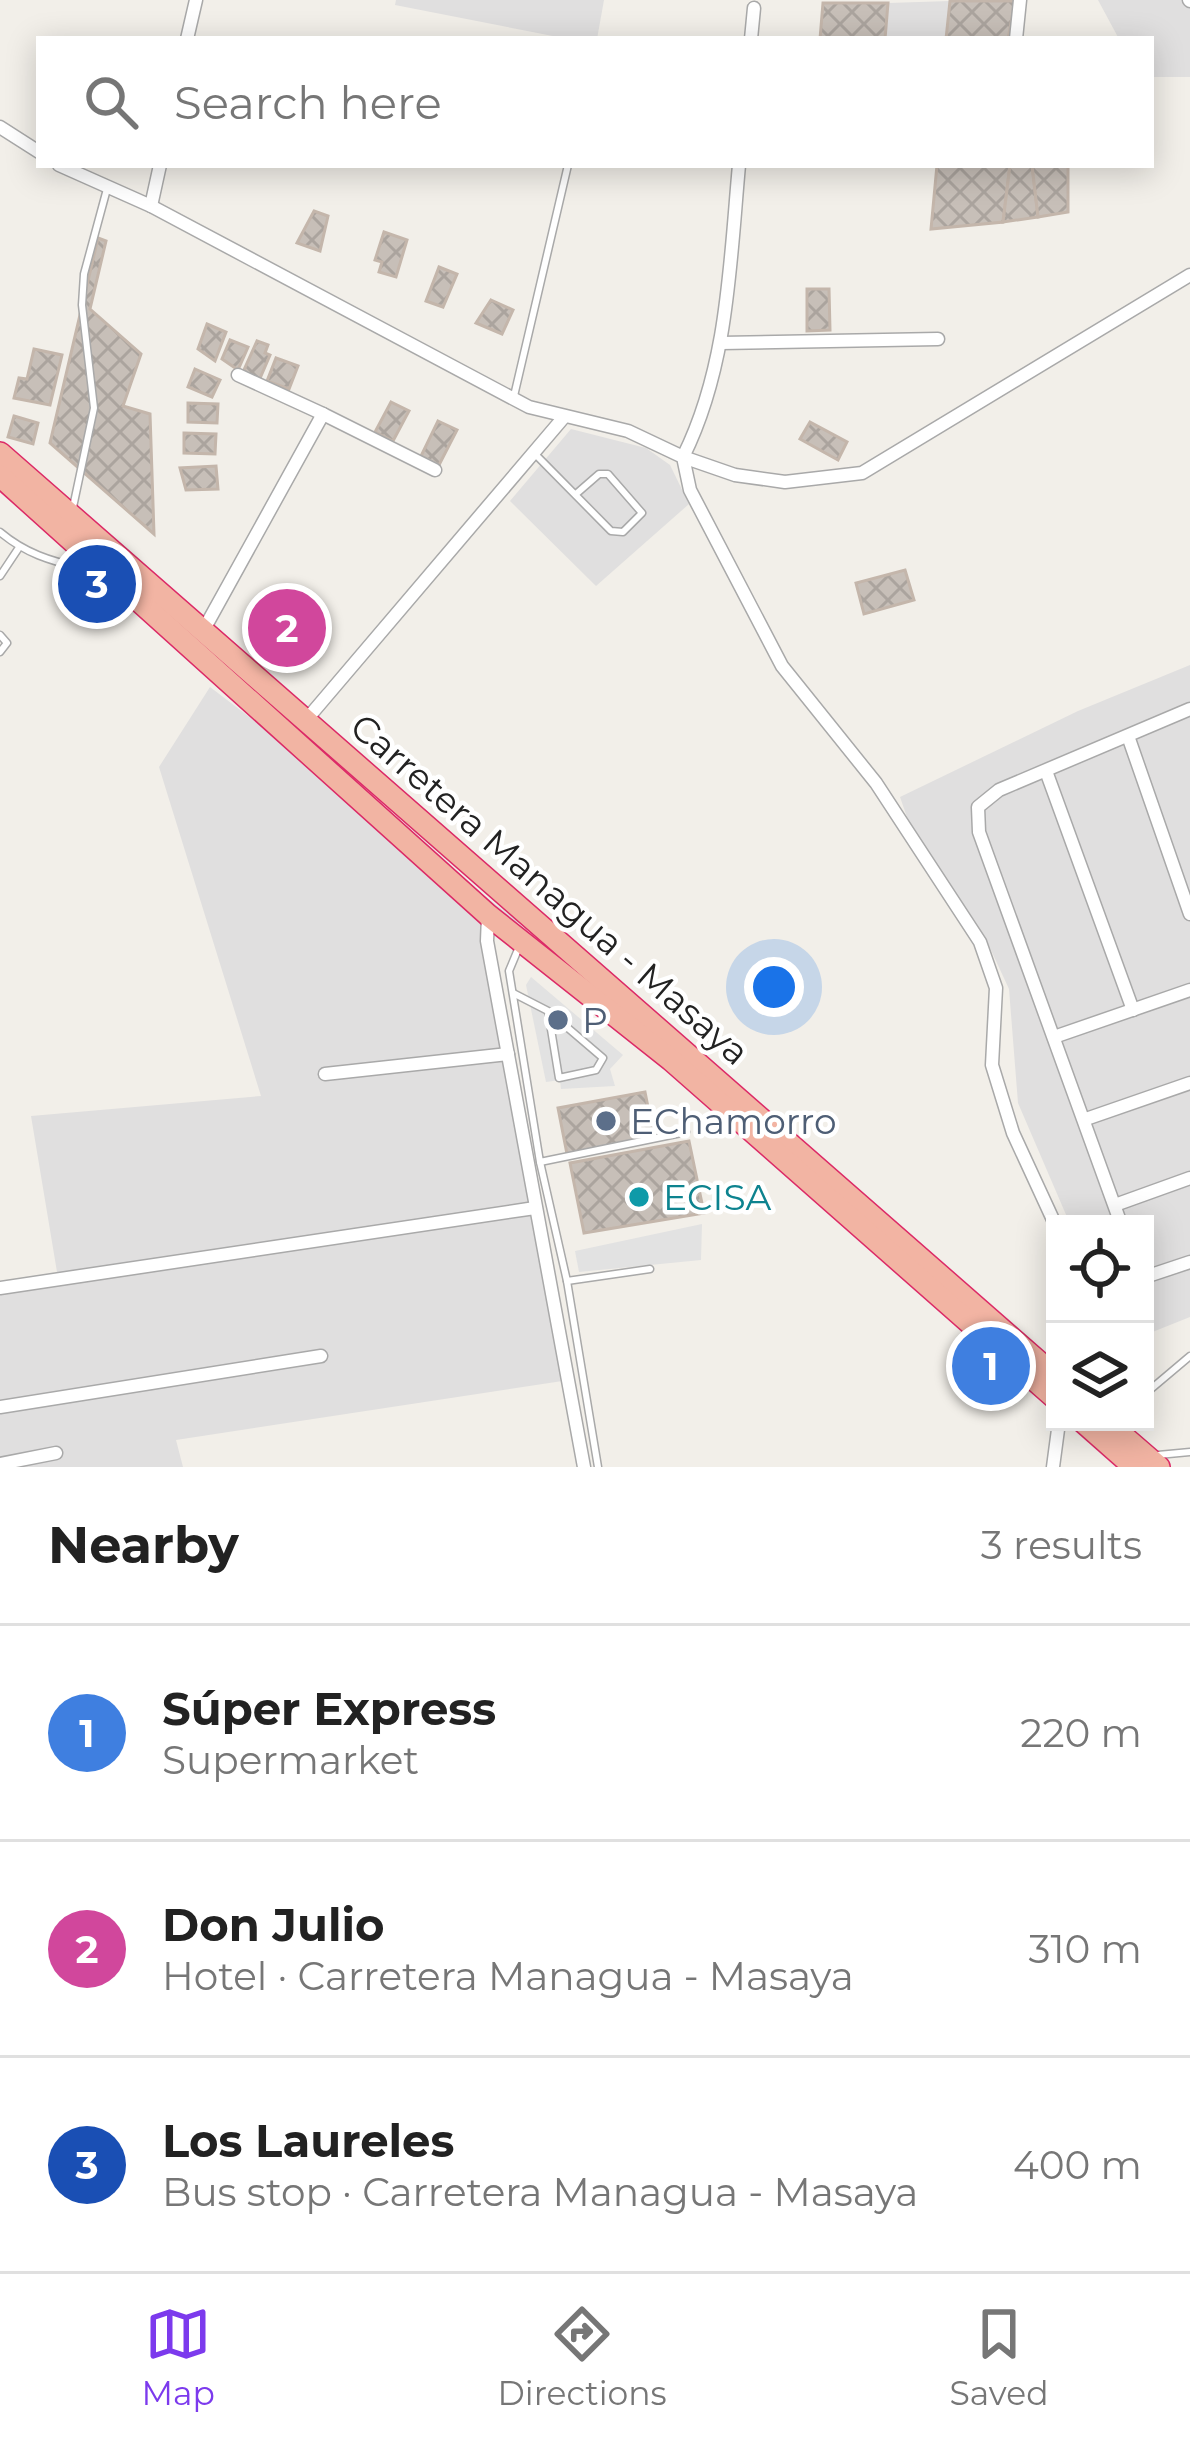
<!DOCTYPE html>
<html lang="en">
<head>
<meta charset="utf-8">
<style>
	:root { --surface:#fff; --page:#f2f2f2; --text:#222; --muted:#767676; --line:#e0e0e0; --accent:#7c3aed }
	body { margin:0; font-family:Montserrat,sans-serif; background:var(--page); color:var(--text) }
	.controls { position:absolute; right:36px; bottom:36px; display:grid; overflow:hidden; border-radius:0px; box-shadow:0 6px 30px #0003 }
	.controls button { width:108px; height:108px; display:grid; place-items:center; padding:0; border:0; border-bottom:3px solid var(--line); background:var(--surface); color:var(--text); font:60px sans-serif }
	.you { position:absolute; left:774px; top:987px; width:42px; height:42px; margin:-30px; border:9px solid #fff; border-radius:50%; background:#1a73e8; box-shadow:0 0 0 18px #1a73e833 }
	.badge { display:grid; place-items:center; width:78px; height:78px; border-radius:50%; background:var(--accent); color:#fff; font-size:39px; font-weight:700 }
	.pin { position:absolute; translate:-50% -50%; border:6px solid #fff; box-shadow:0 3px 12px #0006 }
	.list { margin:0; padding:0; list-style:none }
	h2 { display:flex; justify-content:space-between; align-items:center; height:156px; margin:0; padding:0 48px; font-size:51px }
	h2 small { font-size:39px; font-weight:400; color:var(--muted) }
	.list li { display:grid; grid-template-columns:78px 1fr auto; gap:36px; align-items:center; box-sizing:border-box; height:216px; padding:0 48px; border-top:3px solid var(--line) }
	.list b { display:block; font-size:45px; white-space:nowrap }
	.list p { margin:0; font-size:39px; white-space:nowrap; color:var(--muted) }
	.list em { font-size:39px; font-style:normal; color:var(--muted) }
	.icon { flex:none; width:66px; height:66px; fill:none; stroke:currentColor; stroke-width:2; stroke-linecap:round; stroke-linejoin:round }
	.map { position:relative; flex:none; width:1190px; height:1467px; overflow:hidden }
	.search { position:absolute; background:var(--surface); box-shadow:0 6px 30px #0003; left:36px; right:36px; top:36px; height:132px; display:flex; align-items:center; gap:30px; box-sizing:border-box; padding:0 42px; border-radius:0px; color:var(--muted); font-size:45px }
	.sheet { height:804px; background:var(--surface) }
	nav { display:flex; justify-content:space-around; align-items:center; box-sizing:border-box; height:168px; border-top:3px solid var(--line); background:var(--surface); font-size:33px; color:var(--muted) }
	nav a { display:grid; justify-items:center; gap:6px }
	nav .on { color:var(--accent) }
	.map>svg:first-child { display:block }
	.residential { fill:#e0dfdf }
	.parking { fill:#e2e2e2 }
	.building { fill:url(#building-cross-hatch); stroke:#c4b6ab; stroke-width:3 }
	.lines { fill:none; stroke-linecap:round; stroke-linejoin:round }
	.service-casing { stroke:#a9a9a9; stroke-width:9 }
	.minor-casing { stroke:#a9a9a9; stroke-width:15 }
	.trunk-casing { stroke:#dc2a67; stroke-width:24 }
	.service { stroke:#fff; stroke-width:6 }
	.minor { stroke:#fff; stroke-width:12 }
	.trunk { stroke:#f2b4a3; stroke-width:21 }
	.service-dot { fill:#5c6f8a; stroke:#fff; stroke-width:4.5 }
	.culture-dot { fill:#0f9aa8; stroke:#fff; stroke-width:4.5 }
	.labels { text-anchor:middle; stroke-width:9; stroke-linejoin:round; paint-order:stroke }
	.street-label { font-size:36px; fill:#222; stroke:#fff }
	.service-label { font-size:36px; fill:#4e5e75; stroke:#fff; text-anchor:start }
	.culture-label { font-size:36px; fill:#0d838f; stroke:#fff; text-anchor:start }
</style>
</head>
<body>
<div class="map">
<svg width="1190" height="1467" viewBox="0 0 1190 1467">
	<defs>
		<pattern id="building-cross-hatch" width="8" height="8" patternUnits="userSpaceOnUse" patternTransform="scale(3)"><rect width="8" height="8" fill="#c7bfb8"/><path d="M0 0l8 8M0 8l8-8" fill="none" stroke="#aba49e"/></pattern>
	</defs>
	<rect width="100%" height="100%" fill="#f2efe9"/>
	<g class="residential">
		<path d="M396 0H604L597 39H568L395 5Z"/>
		<path d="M1098 0H1190V77H1151V39H1119Z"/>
		<path d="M950 1 946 39H885L888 3Z"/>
		<path d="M571 429 646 448 670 465 689 504 596 586 510 501Z"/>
		<path d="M1190 665V1317L1145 1335V1224H1070L1018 1103 1009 989 984 935 908 820 900 797 1078 711Z"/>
		<path d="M210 687 519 922 487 941 569 1380 176 1440 183 1467H0V1286L58 1278 31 1116 261 1096 159 767Z"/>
	</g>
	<g class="parking">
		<path d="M531 977 623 1055 610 1069 615 1086 561 1089 560 1080 546 1082 526 985Z"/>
		<path d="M702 1224 701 1260 579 1272 575 1251Z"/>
	</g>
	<g class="building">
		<path d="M950 1H1015L1008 39H946Z"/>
		<path d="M823 3H888L885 39H820Z"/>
		<path d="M937 165H1010L1003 222 931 229Z"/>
		<path d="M1010 165H1032L1038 217 1003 222Z"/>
		<path d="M1032 165H1068V212L1038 217Z"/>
		<path d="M314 211 328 216 320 251 297 243Z"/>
		<path d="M384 232 407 240 396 277 379 272 382 262 375 260Z"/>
		<path d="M98 238 106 241 90 309 141 354 123 406 150 414 154 534 50 443Z"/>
		<path d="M439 267 457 274 443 307 426 301Z"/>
		<path d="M807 289H829L830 330 807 331Z"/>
		<path d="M491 300 513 310 502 334 476 323Z"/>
		<path d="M207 324 226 332 215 361 198 349Z"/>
		<path d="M230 340 248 347 238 370 222 359Z"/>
		<path d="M257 341 268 345 265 353 270 355 258 383 244 370Z"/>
		<path d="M34 349 62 355 50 405 14 398 19 378 27 379Z"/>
		<path d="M276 358 298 366 289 389 267 381Z"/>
		<path d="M195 369 220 380 212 397 188 387Z"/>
		<path d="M391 402 409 411 393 441 375 432Z"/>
		<path d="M188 403 218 404 217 423 188 422Z"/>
		<path d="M14 416 38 423 33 444 8 437Z"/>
		<path d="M438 421 457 430 439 465 421 456Z"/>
		<path d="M810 422 847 442 838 460 800 439Z"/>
		<path d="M184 433 216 434 215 454 184 453Z"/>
		<path d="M216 466 218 489 186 490 180 468Z"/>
		<path d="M905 570 914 600 864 614 856 583Z"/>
		<path d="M645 1092 654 1137 567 1154 558 1108Z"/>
		<path d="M689 1141 704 1213 584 1233 570 1163Z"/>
	</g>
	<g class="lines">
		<defs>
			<g id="service">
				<path d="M514 396 568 165"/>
				<path d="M536 455 611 531 623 532 642 513 608 474H599L576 494"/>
				<path d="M72 512 94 408 82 305 84 274 107 189"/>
				<path d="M0 532C25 553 50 561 82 568L88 564"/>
				<path d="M0 576 18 549"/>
				<path d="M0 635 7 643 0 652"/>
				<path d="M519 947 509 971 540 1162 686 1132"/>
				<path d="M513 993 548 1011 603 1058 596 1070 559 1078 548 1011"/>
				<path d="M540 1162 567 1281 650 1269"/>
				<path d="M567 1281 598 1467"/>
				<path d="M1145 1394 1190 1356"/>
				<path d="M1158 1455 1190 1452"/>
			</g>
			<g id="minor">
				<path d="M1189 0 1190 1"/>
				<path d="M187 39 196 0"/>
				<path d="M751 39 754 8"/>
				<path d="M1016 39 1020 0"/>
				<path d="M0 127 39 152"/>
				<path d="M59 165 151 206 529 407 628 431 683 457 690 490 782 666 876 783 980 942 996 988 992 1065 1013 1133 1055 1224"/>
				<path d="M739 165C730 263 728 367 683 457L735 475 785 482 862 473 1190 275"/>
				<path d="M151 206 160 165"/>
				<path d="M721 343 938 339"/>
				<path d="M238 375 323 414"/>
				<path d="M203 631 323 414 435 470"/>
				<path d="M307 719 564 417"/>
				<path d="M1128 736 1190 914"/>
				<path d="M1046 771 1133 1010"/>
				<path d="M488 916 487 941 584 1467"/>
				<path d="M1054 1037 1190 990"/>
				<path d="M325 1074 508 1054"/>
				<path d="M1086 1119 1190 1083"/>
				<path d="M1115 1205 1190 1178"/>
				<path d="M1121 1224 979 832 978 807 999 790 1190 709"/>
				<path d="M1145 1277 1190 1262"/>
				<path d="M0 1288 535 1208"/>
				<path d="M0 1407 321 1356"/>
				<path d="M0 1464 56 1453"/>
				<path d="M1053 1467 1059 1422"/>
			</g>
			<g id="trunk">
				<path d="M0 453 1055 1376"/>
				<path d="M0 476 488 915 671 1060 1055 1398"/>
				<path d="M1083 1422 1134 1467"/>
				<path d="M1107 1422 1159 1467"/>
			</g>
		</defs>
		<use href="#service" class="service-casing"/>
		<use href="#minor" class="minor-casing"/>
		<use href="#trunk" class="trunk-casing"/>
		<use href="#service" class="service"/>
		<use href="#minor" class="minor"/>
		<use href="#trunk" class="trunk"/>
	</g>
	<g class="service-dot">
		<circle cx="558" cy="1020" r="12"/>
		<circle cx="606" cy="1121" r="12"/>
	</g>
	<circle class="culture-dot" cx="639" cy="1197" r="12"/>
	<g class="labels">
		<g class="street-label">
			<text transform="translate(550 889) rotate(41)" y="13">Carretera Managua - Masaya</text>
		</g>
		<g class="service-label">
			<text x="582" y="1033">P</text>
			<text x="630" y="1134">EChamorro</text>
		</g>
		<g class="culture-label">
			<text x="663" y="1210">ECISA</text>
		</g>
	</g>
</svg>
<div class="controls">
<button><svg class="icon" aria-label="locate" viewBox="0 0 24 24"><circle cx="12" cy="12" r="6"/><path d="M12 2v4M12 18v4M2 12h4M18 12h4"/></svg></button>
<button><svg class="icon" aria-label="layers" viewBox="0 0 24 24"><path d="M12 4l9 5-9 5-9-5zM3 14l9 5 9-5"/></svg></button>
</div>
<div class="you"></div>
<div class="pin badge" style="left:991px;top:1366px;background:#3f7fe0">1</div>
<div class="pin badge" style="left:287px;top:628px;background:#d1479c">2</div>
<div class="pin badge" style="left:97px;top:584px;background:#1a4fb4">3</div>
<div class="search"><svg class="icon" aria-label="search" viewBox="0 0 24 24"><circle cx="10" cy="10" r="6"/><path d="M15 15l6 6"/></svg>Search here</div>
</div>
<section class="sheet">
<h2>Nearby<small>3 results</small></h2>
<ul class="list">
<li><span class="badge" style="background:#3f7fe0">1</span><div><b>Súper Express</b><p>Supermarket</p></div><em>220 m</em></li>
<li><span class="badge" style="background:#d1479c">2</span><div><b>Don Julio</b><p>Hotel · Carretera Managua - Masaya</p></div><em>310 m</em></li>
<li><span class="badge" style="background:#1a4fb4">3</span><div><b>Los Laureles</b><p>Bus stop · Carretera Managua - Masaya</p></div><em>400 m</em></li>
</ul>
</section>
<nav>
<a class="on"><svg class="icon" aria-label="map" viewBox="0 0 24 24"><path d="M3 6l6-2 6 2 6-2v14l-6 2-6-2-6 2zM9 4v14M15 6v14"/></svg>Map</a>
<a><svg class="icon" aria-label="directions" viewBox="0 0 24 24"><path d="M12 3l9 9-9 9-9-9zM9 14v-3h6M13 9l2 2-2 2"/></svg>Directions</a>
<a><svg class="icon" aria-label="saved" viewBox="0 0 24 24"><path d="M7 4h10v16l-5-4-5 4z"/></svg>Saved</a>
</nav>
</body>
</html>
